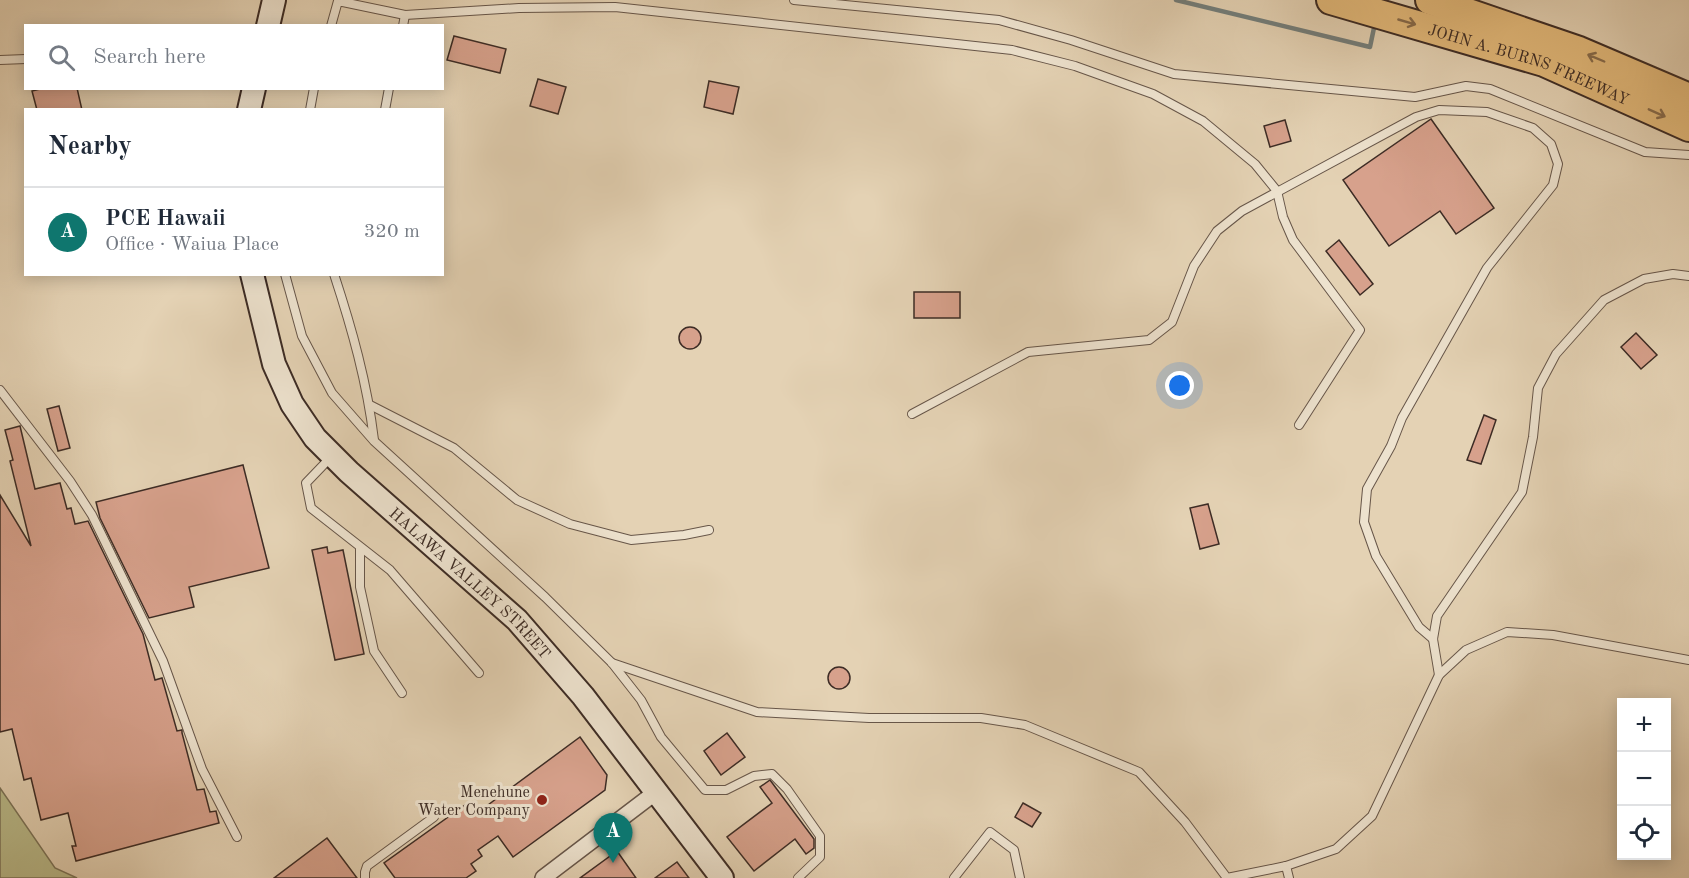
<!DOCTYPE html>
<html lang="en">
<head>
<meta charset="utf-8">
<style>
	:root { --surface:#fff; --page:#f2f2f3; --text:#1f2937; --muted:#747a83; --line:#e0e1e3; --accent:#0f766e }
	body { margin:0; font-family:"Old Standard TT",serif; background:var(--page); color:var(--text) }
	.controls { position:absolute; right:18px; bottom:18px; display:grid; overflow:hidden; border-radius:0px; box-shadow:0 3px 15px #0003 }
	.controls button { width:54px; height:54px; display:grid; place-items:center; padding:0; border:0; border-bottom:2px solid var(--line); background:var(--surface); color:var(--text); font:30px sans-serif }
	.you { position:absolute; left:1180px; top:386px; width:21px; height:21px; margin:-15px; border:4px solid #fff; border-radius:50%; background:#1a73e8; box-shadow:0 0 0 9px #1a73e833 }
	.badge { display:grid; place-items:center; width:39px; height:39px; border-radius:50%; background:var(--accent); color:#fff; font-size:20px; font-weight:700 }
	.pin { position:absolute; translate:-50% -50px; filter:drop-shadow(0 2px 3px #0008) }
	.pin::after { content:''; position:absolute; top:32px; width:21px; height:18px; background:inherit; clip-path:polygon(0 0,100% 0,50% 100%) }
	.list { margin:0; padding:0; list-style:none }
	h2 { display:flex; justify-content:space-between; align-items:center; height:78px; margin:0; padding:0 24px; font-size:26px }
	h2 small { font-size:20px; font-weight:400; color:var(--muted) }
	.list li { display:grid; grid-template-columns:39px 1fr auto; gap:18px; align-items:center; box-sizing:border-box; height:90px; padding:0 24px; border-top:2px solid var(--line) }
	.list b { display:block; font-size:22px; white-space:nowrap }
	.list p { margin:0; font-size:20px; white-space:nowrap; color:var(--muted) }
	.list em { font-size:20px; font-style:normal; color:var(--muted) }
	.icon { flex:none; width:33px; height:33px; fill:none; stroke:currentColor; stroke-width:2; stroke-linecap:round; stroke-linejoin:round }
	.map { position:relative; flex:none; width:1689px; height:878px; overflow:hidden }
	.search { position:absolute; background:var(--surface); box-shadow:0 3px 15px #0003; left:24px; top:24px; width:420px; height:66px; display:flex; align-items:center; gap:15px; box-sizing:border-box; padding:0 21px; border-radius:0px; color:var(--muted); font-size:22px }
	.panel { position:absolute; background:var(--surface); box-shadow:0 3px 15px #0003; left:24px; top:108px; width:420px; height:168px; border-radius:0px }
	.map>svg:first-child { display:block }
	.green { fill:#b9ba8a; stroke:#7b7358; stroke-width:1.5 }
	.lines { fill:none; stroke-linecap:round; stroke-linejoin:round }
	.stream { stroke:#747f7c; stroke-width:4.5 }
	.building { fill:#d7a18c; stroke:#3d2c25; stroke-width:1.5 }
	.lane-casing { stroke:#675649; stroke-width:10 }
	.street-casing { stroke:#675649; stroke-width:18 }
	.secondary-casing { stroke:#3d2c25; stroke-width:26 }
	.highway-casing { stroke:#3d2c25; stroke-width:32 }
	.lane { stroke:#ede2ce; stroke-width:8 }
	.street { stroke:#ede2ce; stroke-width:15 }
	.secondary { stroke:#ede2ce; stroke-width:22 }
	.highway { stroke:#e2b97a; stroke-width:28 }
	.oneway { stroke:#876b4b }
	.poi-dot { fill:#8f2418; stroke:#ede2ce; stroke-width:2 }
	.labels { text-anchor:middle; stroke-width:6; stroke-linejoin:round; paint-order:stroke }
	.street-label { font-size:16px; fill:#3d2c25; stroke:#ede2ce }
	.poi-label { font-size:16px; fill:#3d2c25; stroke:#ede2ce; text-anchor:end }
</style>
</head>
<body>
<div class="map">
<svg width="1689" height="878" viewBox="0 0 1689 878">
	<rect width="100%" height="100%" fill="#e4d2b4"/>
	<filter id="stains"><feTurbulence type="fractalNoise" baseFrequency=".00333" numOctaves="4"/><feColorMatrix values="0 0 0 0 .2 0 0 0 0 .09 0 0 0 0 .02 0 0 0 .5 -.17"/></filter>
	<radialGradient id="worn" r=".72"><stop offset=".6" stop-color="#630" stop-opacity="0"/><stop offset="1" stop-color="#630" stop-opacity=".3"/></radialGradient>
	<path class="green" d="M0 788 55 868 77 878H0Z"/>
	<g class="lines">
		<path class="stream" d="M1176 0 1370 47 1375 23"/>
	</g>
	<g class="building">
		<path d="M454 36 506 49 500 73 447 60Z"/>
		<path d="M538 79 566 87 558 114 530 106Z"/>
		<path d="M709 81 739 87 733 114 704 107Z"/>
		<path d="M44 88H77L82 110H37L32 91Z"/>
		<path d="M1431 119 1494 208 1456 234 1440 211 1389 246 1343 180Z"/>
		<path d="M1285 120 1291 141 1270 147 1264 126Z"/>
		<path d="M1339 240 1373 284 1360 295 1326 251Z"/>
		<rect x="914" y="292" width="46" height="26"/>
		<circle cx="690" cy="338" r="11"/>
		<path d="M1636 333 1657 355 1641 369 1621 347Z"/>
		<path d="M59 406 70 448 58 451 47 409Z"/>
		<path d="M1484 415 1496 420 1481 464 1467 460Z"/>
		<path d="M20 426 35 489 60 483 67 509 71 508 75 524 88 521 143 634 155 680 162 678 177 731 182 730V733L197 790 204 789 210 812 216 811 219 823 76 861 72 846H76L68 813 41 820 31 778 24 780 12 729 0 732V495L31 546 10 461 13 460 5 430Z"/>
		<path d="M243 465 269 568 189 587 194 607 149 618 100 518 96 502Z"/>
		<path d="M1208 504 1219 544 1200 549 1190 508Z"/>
		<path d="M327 547 328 553 343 550 364 654 335 660 312 550Z"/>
		<circle cx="839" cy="678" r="11"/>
		<path d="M727 733 745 757 721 775 704 751Z"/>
		<path d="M580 737 607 775 605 790 513 857 498 836 478 850 482 856 471 864 476 871 466 878H395L384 863 465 805 473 816Z"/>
		<path d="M770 780 814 839V848L806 854 795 839 754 871 727 837 772 803 760 787Z"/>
		<path d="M1023 803 1041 813 1032 827 1015 817Z"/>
		<path d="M327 838 357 878H274Z"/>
		<path d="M617 851 636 878H580Z"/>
		<path d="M677 862 689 878H655Z"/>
	</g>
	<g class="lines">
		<defs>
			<g id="lane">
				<path d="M794 0 999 20 1071 40 1174 74 1415 97 1466 86 1490 89 1645 152 1689 155"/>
				<path d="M331 26 338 1 405 15 519 8 615 7 1012 50 1075 66 1153 94 1203 121 1255 164 1277 191 1283 217 1293 240 1360 330 1299 425"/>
				<path d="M403 26 405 15"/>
				<path d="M0 60 26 59"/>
				<path d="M310 110 314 88"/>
				<path d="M385 110 389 88"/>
				<path d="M285 274 302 336 332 393 374 441 545 597 612 663 641 700 661 737 705 790H726L754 776 772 774 787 789 820 836V857L798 878"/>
				<path d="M334 274C352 329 367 382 374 440"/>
				<path d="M0 390 70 481 92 515 163 661 202 769 237 837"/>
				<path d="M370 405 454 448 517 500 570 524 631 540 684 535 709 530"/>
				<path d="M912 414 1028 352 1149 340 1172 322 1194 266 1217 231 1242 211 1416 117 1439 110 1487 112 1533 128 1551 144 1558 164 1553 185 1487 268 1402 418 1391 446 1367 489 1364 522 1376 556 1419 627 1433 639"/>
				<path d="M331 457 306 483 311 508 390 570 479 673"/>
				<path d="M360 548V587L374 651 402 693"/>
				<path d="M612 663 757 712 869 718H981L1025 725 1139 772 1185 822 1227 878 1286 866 1336 849 1372 816 1439 675 1466 650 1507 632 1553 635 1689 660"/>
				<path d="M1439 675 1433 639 1437 616 1522 492 1533 437 1538 388 1556 354 1604 300 1644 279 1673 274 1689 276"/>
				<path d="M1286 866 1289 878"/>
				<path d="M365 878V872L367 866 434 817"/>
				<path d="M954 878 990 832 1014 850 1020 878"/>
			</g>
			<path id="street" d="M543 878 656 792"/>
			<g id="secondary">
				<path d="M268 26 274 0"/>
				<path d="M249 110 254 88"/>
				<path id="s1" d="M252 274 274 364 292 404 315 438 349 472 517 620 583 696 722 878"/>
			</g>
			<g id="highway">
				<path id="s2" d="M1331 0 1544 62 1689 127"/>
				<path d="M1430 0 1579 51 1689 98"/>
			</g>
		</defs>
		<use href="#lane" class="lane-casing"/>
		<use href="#street" class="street-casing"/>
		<use href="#secondary" class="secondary-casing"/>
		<use href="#highway" class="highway-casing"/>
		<use href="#lane" class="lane"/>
		<use href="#street" class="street"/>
		<use href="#secondary" class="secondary"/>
		<use href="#highway" class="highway"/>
	</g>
	<defs><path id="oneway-shaft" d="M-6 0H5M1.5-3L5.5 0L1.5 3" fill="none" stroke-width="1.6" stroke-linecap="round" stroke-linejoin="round" transform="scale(1.5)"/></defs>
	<g class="oneway">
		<use href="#oneway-shaft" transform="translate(1407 22) rotate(16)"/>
		<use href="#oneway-shaft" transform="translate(1596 58) rotate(-157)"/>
		<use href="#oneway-shaft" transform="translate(1657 113) rotate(24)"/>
	</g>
	<circle class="poi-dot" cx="542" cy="800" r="6"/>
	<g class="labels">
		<g class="street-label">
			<text dy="6" stroke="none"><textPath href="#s2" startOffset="208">JOHN A. BURNS FREEWAY</textPath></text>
			<text dy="6" stroke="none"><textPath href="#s1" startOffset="390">HALAWA VALLEY STREET</textPath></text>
		</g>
		<g class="poi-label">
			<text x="530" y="797">Menehune<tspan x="530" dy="18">Water Company</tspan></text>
		</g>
	</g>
	<rect width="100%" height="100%" filter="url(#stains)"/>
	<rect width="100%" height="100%" fill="url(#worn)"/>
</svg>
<div class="controls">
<button>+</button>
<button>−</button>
<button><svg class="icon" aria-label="locate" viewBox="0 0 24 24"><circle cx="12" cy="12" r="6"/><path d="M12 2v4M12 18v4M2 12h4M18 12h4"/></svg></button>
</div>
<div class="you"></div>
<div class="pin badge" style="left:613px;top:863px">A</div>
<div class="search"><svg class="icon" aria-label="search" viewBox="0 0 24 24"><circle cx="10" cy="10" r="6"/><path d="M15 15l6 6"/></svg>Search here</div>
<section class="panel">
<h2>Nearby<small></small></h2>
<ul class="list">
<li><span class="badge">A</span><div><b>PCE Hawaii</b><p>Office · Waiua Place</p></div><em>320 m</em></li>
</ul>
</section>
</div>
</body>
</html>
